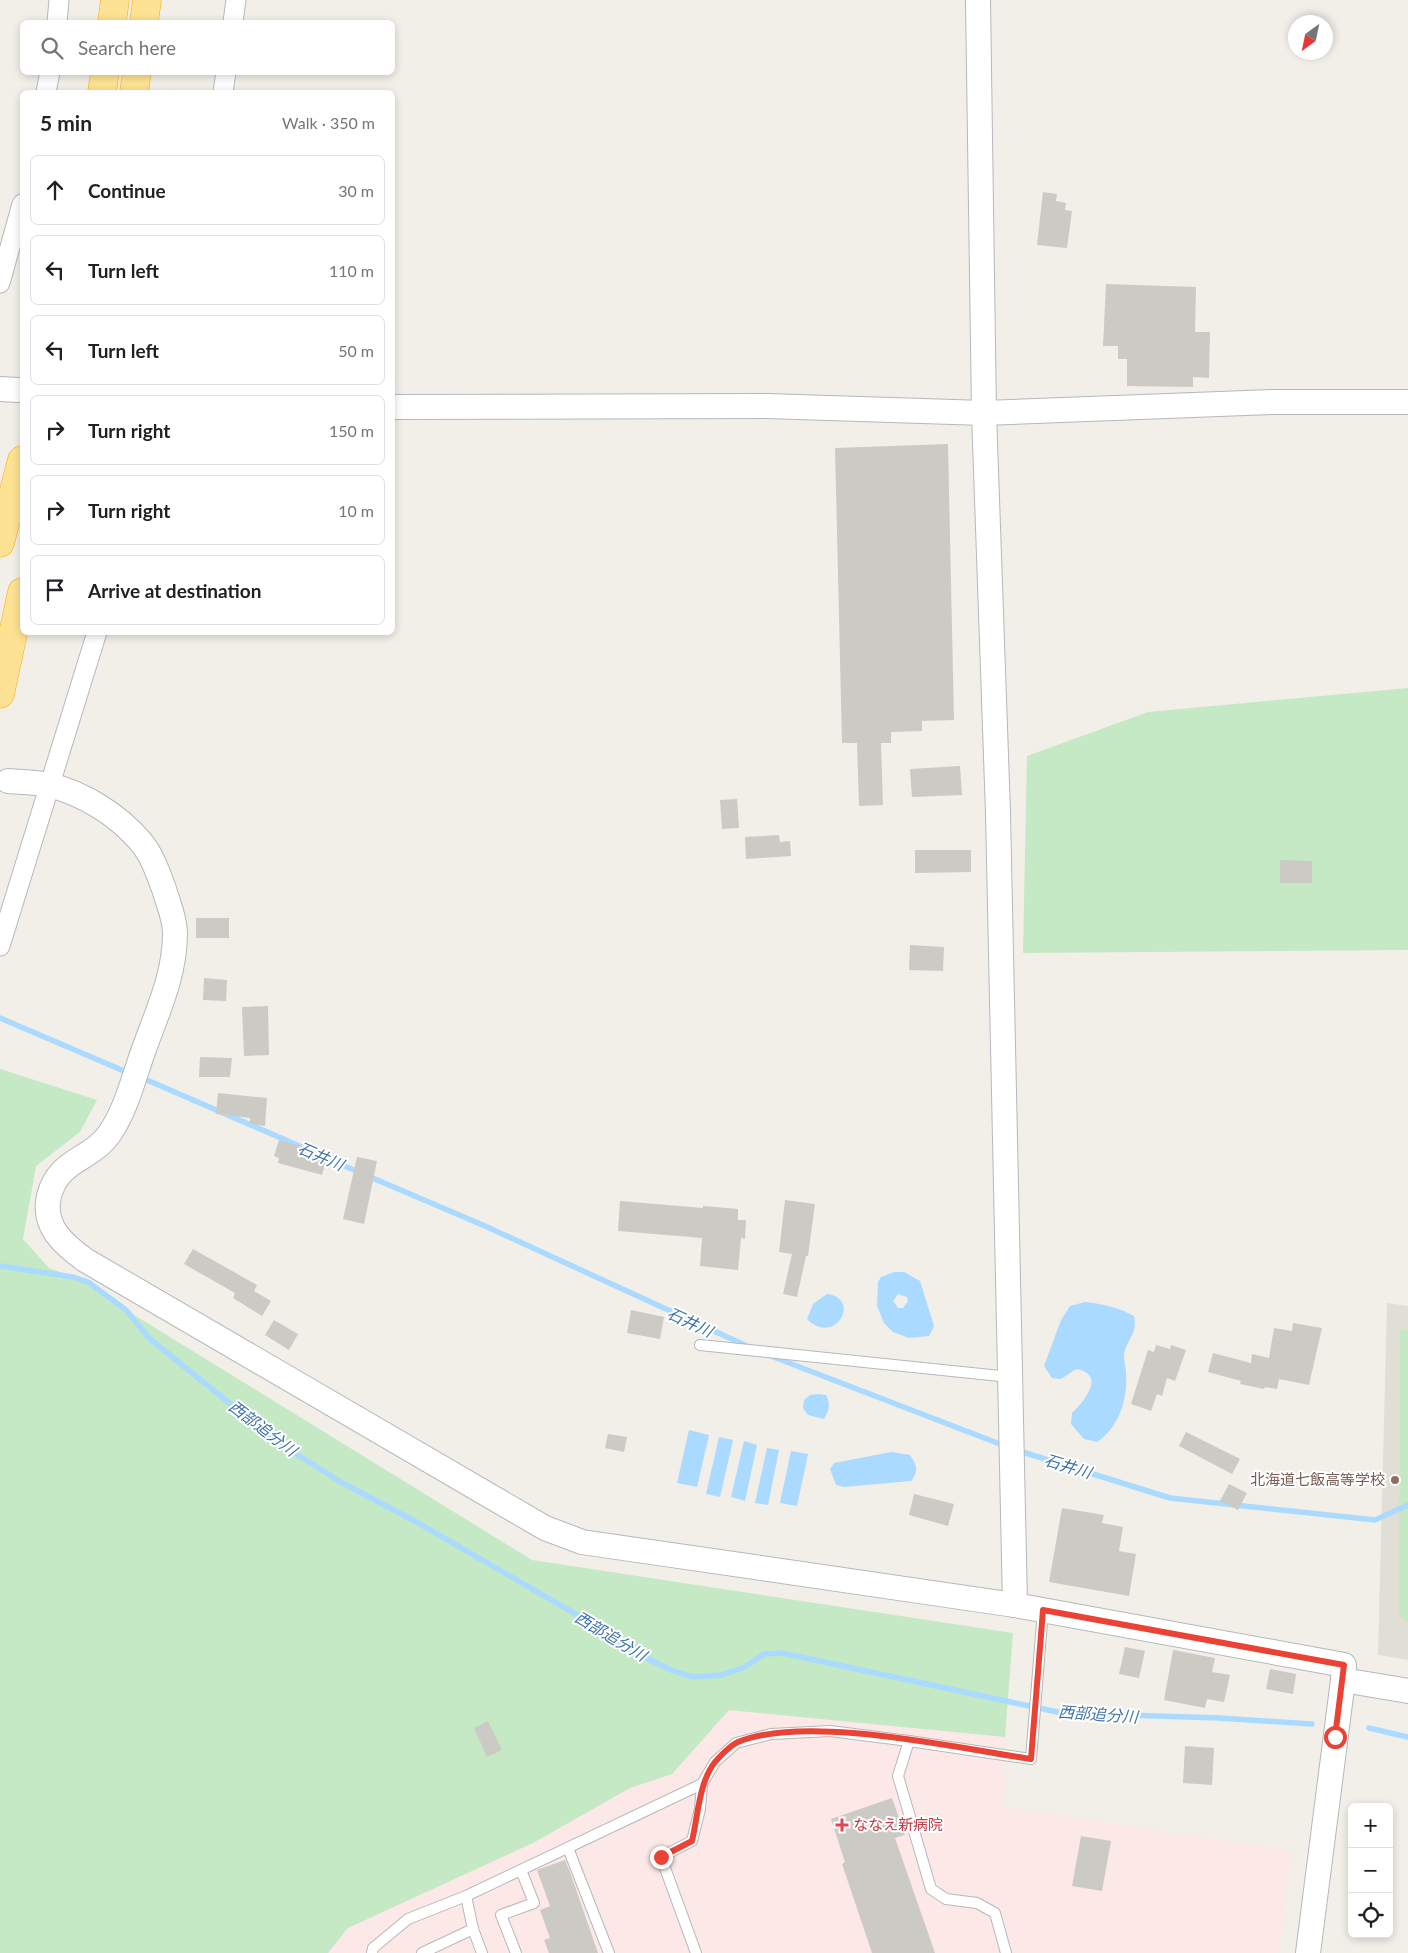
<!DOCTYPE html>
<html lang="en">
<head>
<meta charset="utf-8">
<style>
	:root { --surface:#fff; --page:#f6f6f6; --text:#202124; --muted:#757577; --line:#e0e0e0 }
	body { margin:0; font-family:Lato,"Noto Sans JP",sans-serif; background:var(--page); color:var(--text) }
	.controls { position:absolute; right:15px; bottom:15px; display:grid; overflow:hidden; border-radius:8px; box-shadow:0 2px 8px #0003 }
	.controls button { width:45px; height:45px; display:grid; place-items:center; padding:0; border:0; border-bottom:1px solid var(--line); background:var(--surface); color:var(--text); font:25px sans-serif }
	.compass { position:absolute; left:1288px; top:15px; width:45px; height:45px; border-radius:50%; background:var(--surface); box-shadow:0 2px 8px #0003; rotate:213deg }
	.stop { position:absolute; width:15px; height:15px; margin:-11px; border:4px solid #ea4335; border-radius:50%; background:#fff }
	.stop.end { background:#ea4335; border-color:#fff; box-shadow:0 1px 5px #0008 }
	.list { margin:0; padding:0; list-style:none }
	h2 { display:flex; justify-content:space-between; align-items:center; height:65px; margin:0; padding:0 20px; font-size:21px }
	h2 small { font-size:16px; font-weight:400; color:var(--muted) }
	.list li { display:grid; grid-template-columns:32px 1fr auto; gap:15px; align-items:center; box-sizing:border-box; height:70px; margin:0 10px 10px; padding:0 10px; border:1px solid var(--line); border-radius:8px }
	.list b { display:block; font-size:19px; white-space:nowrap }
	.list em { font-size:16px; font-style:normal; color:var(--muted) }
	.icon { flex:none; width:28px; height:28px; fill:none; stroke:currentColor; stroke-width:2; stroke-linecap:round; stroke-linejoin:round }
	.map { position:relative; flex:none; width:1408px; height:1953px; overflow:hidden }
	.search { position:absolute; background:var(--surface); box-shadow:0 2px 8px #0003; left:20px; top:20px; width:375px; height:55px; display:flex; align-items:center; gap:12px; box-sizing:border-box; padding:0 18px; border-radius:8px; color:var(--muted); font-size:19px }
	.panel { position:absolute; background:var(--surface); box-shadow:0 2px 8px #0003; left:20px; top:90px; width:375px; height:545px; border-radius:8px }
	.map>svg:first-child { display:block }
	.education { fill:#e1ded6 }
	.medical { fill:#fce8e6 }
	.green { fill:#c5e8c5 }
	.water { fill:#aadaff; fill-rule:evenodd }
	.lines { fill:none; stroke-linecap:round; stroke-linejoin:round }
	.stream { stroke:#aadaff; stroke-width:5.5 }
	.building { fill:#cccac5 }
	.service-casing { stroke:#b5b8bc; stroke-width:12 }
	.minor-casing { stroke:#b5b8bc; stroke-width:21 }
	.tertiary-casing { stroke:#b5b8bc; stroke-width:26 }
	.motorway-casing { stroke:#f9ab00; stroke-width:29 }
	.service { stroke:#fff; stroke-width:10 }
	.minor { stroke:#fff; stroke-width:19 }
	.tertiary { stroke:#fff; stroke-width:24 }
	.motorway { stroke:#fde293; stroke-width:28 }
	.route { stroke:#ea4335; stroke-width:6 }
	.education-dot { fill:#8d6e63; stroke:#fff; stroke-width:2 }
	.health-dot { fill:#e0444e; stroke:#fff; stroke-width:2 }
	.labels { text-anchor:middle; stroke-width:4; stroke-linejoin:round; paint-order:stroke }
	.education-label { font-size:15px; fill:#785e54; stroke:#fff; text-anchor:end }
	.health-label { font-size:15px; fill:#be3a42; stroke:#fff; text-anchor:start }
	.water-label { font-size:16px; font-style:italic; fill:#4174aa; stroke:#fff }
</style>
</head>
<body>
<div class="map">
<svg width="1408" height="1953" viewBox="0 0 1408 1953">
	<rect width="100%" height="100%" fill="#f1efe8"/>
	<path class="education" d="M1387 1303 1408 1306V1660L1378 1655Z"/>
	<path class="medical" d="M729 1710 1005 1737 1004 1807 1291 1851 1278 1953H328L348 1928 533 1843 630 1788 672 1774Z"/>
	<g class="green">
		<path d="M1408 688V950L1023 953 1027 756 1148 712Z"/>
		<path d="M0 1069 97 1100 80 1132 36 1166 23 1239 49 1268 88 1282 126 1310 532 1560 1013 1633 1005 1737 729 1710 672 1774 630 1788 533 1843 348 1928 328 1953H0Z"/>
		<path d="M1400 1329 1408 1330V1623L1399 1615Z"/>
	</g>
	<g class="water">
		<path d="M894 1272H904L920 1281 934 1326 929 1336 909 1338 893 1332 884 1323 877 1306 878 1282 881 1277ZM898 1294 907 1297 908 1301 903 1308H898L893 1301Z"/>
		<path d="M827 1294C863 1299 834 1347 807 1319L813 1304Z"/>
		<path d="M1085 1302C1103 1304 1118 1307 1134 1316 1138 1336 1124 1341 1124 1357 1124 1362 1126 1367 1126 1373 1128 1398 1119 1428 1097 1442L1084 1439 1071 1424 1072 1413C1084 1402 1107 1374 1076 1369L1061 1379 1052 1378 1044 1366 1061 1320 1070 1306Z"/>
		<path d="M819 1394 826 1395C831 1405 829 1410 824 1419L808 1415 803 1408 804 1400 810 1395Z"/>
		<path d="M689 1430 709 1435 697 1487 677 1483Z"/>
		<path d="M719 1437 733 1440 720 1497 706 1494Z"/>
		<path d="M744 1441 757 1445 745 1501 731 1497Z"/>
		<path d="M767 1448 779 1450 768 1505 755 1503Z"/>
		<path d="M791 1451 808 1454 797 1506 780 1503Z"/>
		<path d="M891 1452 910 1455C917 1466 919 1471 911 1481L844 1487 836 1485 830 1469 834 1463Z"/>
	</g>
	<g class="lines">
		<g class="stream">
			<path d="M0 1018 131 1074"/>
			<path d="M140 1077 304 1148"/>
			<path d="M321 1156 485 1226 749 1347"/>
			<path d="M0 1266 73 1277 88 1282 126 1310 150 1339 279 1443 339 1481 420 1524 579 1616 636 1653 671 1670 693 1677 721 1675 745 1667 764 1654 782 1653 1062 1713 1219 1718 1312 1724"/>
			<path d="M771 1356 1005 1446"/>
			<path d="M1016 1450 1170 1498 1375 1520 1408 1505"/>
			<path d="M1369 1728 1408 1737"/>
		</g>
	</g>
	<g class="building">
		<path d="M1043 192 1057 194 1056 201 1066 203 1065 210 1072 211 1067 248 1037 245Z"/>
		<path d="M1106 284 1196 287 1195 332H1210L1209 378 1193 377V387L1127 386V359H1118V346H1103Z"/>
		<path d="M948 444 954 720 922 721V731L891 732V743H881L883 805 859 806 857 743H842L835 448Z"/>
		<path d="M960 766 962 795 912 797 910 769Z"/>
		<path d="M737 799 739 828 722 829 720 800Z"/>
		<path d="M779 835 780 842 790 841 791 856 746 859 745 837Z"/>
		<path d="M915 850H971V872L915 873Z"/>
		<path d="M1280 860 1312 861V883H1280Z"/>
		<rect x="196" y="918" width="33" height="20"/>
		<path d="M910 945 944 947 943 971 909 970Z"/>
		<path d="M204 978 227 980 226 1001 203 1000Z"/>
		<path d="M268 1006 269 1055 244 1056 242 1007Z"/>
		<path d="M200 1057 232 1058 230 1077H199Z"/>
		<path d="M218 1093 267 1098 265 1126 250 1124V1118L216 1114Z"/>
		<path d="M279 1140 328 1154 322 1175 278 1163 279 1158 274 1156Z"/>
		<path d="M357 1157 377 1161 364 1224 343 1219Z"/>
		<path d="M785 1200 815 1204 808 1256H806L797 1297 783 1294 792 1254 779 1252Z"/>
		<path d="M620 1201 703 1208V1206L738 1209V1220H746L745 1239 741 1238 738 1270 700 1266 702 1238 618 1231Z"/>
		<path d="M193 1249 257 1285 254 1291 271 1301 262 1316 233 1298 235 1293 184 1264Z"/>
		<path d="M631 1310 664 1317 660 1339 627 1333Z"/>
		<path d="M274 1320 298 1334 289 1350 265 1335Z"/>
		<path d="M1293 1323 1322 1328 1309 1385 1279 1379 1277 1389 1265 1387 1264 1389 1240 1384 1241 1381 1208 1372 1213 1353 1251 1363 1252 1354 1269 1358 1274 1328 1292 1331Z"/>
		<path d="M1156 1345 1170 1349 1171 1345 1186 1350 1175 1381 1167 1378 1162 1396 1157 1394 1151 1411 1131 1404 1148 1350 1154 1352Z"/>
		<path d="M1186 1432 1240 1459 1232 1474 1179 1446Z"/>
		<path d="M608 1434 627 1437 624 1452 605 1448Z"/>
		<path d="M1229 1484 1247 1493 1238 1510 1220 1501Z"/>
		<path d="M914 1494 954 1504 948 1526 909 1515Z"/>
		<path d="M1062 1508 1104 1515 1102 1523 1123 1527 1119 1551 1136 1554 1129 1596 1049 1582Z"/>
		<path d="M1125 1647 1145 1651 1139 1678 1119 1674Z"/>
		<path d="M1173 1650 1215 1658 1212 1672 1230 1675 1224 1702 1207 1699 1205 1708 1164 1700Z"/>
		<path d="M1270 1669 1296 1674 1293 1694 1266 1689Z"/>
		<path d="M488 1721 502 1750 487 1757 474 1728Z"/>
		<path d="M1185 1746 1214 1748 1212 1785 1183 1783Z"/>
		<path d="M892 1798 905 1835 895 1838 935 1953H872L842 1864 845 1862 831 1819Z"/>
		<path d="M1081 1836 1111 1841 1102 1891 1072 1886Z"/>
		<path d="M565 1860 570 1872 598 1953H549L544 1940 550 1938 540 1910 550 1906 537 1870Z"/>
	</g>
	<g class="lines">
		<defs>
			<g id="service">
				<path d="M700 1345 1010 1377"/>
				<path d="M568 1848 609 1953"/>
				<path d="M473 1929 482 1953"/>
				<path d="M372 1953 373 1948 408 1919 466 1896"/>
				<path d="M422 1953 473 1929 466 1896 702 1784"/>
				<path d="M516 1953 501 1915 534 1903 521 1870"/>
				<path d="M696 1953 661 1857 692 1841 700 1809 702 1784 715 1762 736 1743 771 1734 830 1731 909 1741"/>
				<path d="M1006 1953 995 1913 977 1903 946 1899 931 1889 898 1776 909 1741 1031 1759 1043 1610"/>
			</g>
			<g id="minor">
				<path d="M57 22 59 0"/>
				<path d="M233 22 236 0"/>
				<path d="M46 92 50 72"/>
				<path d="M223 92 226 72"/>
				<path d="M0 283 22 204"/>
				<path d="M0 946 97 632"/>
			</g>
			<g id="tertiary">
				<path d="M978 0 984 413 998 813 1015 1605"/>
				<path d="M0 389 18 390"/>
				<path d="M392 407 767 406 984 413 1273 402H1408"/>
				<path d="M8 781C21 782 36 782 49 785 83 793 118 815 141 842 152 855 158 873 164 889 168 903 175 918 175 933 175 975 158 1010 144 1049 134 1076 127 1108 110 1133 91 1161 59 1158 49 1196 42 1226 63 1244 85 1260L545 1528 582 1542 1015 1605 1344 1665 1343 1680 1408 1691"/>
				<path d="M1308 1953 1343 1680"/>
			</g>
			<g id="motorway">
				<path d="M112 22 115 0"/>
				<path d="M144 22 147 0"/>
				<path d="M102 92 105 72"/>
				<path d="M134 92 137 72"/>
				<path d="M0 543 22 460"/>
				<path d="M0 694 22 592"/>
			</g>
		</defs>
		<use href="#service" class="service-casing"/>
		<use href="#minor" class="minor-casing"/>
		<use href="#tertiary" class="tertiary-casing"/>
		<use href="#motorway" class="motorway-casing"/>
		<use href="#service" class="service"/>
		<use href="#minor" class="minor"/>
		<use href="#tertiary" class="tertiary"/>
		<use href="#motorway" class="motorway"/>
	</g>
	<g class="lines">
		<path class="route" d="M661 1857 692 1841C698 1816 699 1782 715 1762 720 1756 731 1745 738 1742 807 1714 956 1748 1031 1759L1043 1610 1344 1665 1335 1737"/>
	</g>
	<circle class="education-dot" cx="1395" cy="1480" r="5"/>
	<path class="health-dot" d="M839.5 1817.5h5v5h5v5h-5v5h-5v-5h-5v-5h5z"/>
	<g class="labels">
		<g class="education-label">
			<text x="1385" y="1485">北海道七飯高等学校</text>
		</g>
		<g class="health-label">
			<text x="853" y="1830">ななえ新病院</text>
		</g>
		<g class="water-label">
			<text transform="translate(321 1156) rotate(23)" y="6">石井川</text>
			<text transform="translate(690 1322) rotate(25)" y="6">石井川</text>
			<text transform="translate(263 1428) rotate(37)" y="6">西部追分川</text>
			<text transform="translate(1068 1466) rotate(17)" y="6">石井川</text>
			<text transform="translate(611 1636) rotate(31)" y="6">西部追分川</text>
			<text transform="translate(1098 1714) rotate(4)" y="6">西部追分川</text>
		</g>
	</g>
</svg>
<div class="controls">
<button>+</button>
<button>−</button>
<button><svg class="icon" aria-label="locate" viewBox="0 0 24 24"><circle cx="12" cy="12" r="6"/><path d="M12 2v4M12 18v4M2 12h4M18 12h4"/></svg></button>
</div>
<svg class="compass" viewBox="-18 -18 36 36"><path d="M0-13l5 13h-10z" fill="#e53935"/><path d="M0 13l5-13h-10z" fill="#757577"/></svg>
<div class="stop" style="left:1335px;top:1737px"></div>
<div class="stop end" style="left:661px;top:1857px"></div>
<div class="search"><svg class="icon" aria-label="search" viewBox="0 0 24 24"><circle cx="10" cy="10" r="6"/><path d="M15 15l6 6"/></svg>Search here</div>
<section class="panel">
<h2>5 min<small>Walk · 350 m</small></h2>
<ul class="list">
<li><svg class="icon" aria-label="ahead" viewBox="0 0 24 24"><path d="M12 20V5M6 11l6-6 6 6"/></svg><div><b>Continue</b></div><em>30 m</em></li>
<li><svg class="icon" aria-label="left" viewBox="0 0 24 24"><path d="M17 20v-9H6M10 6l-5 5 5 5"/></svg><div><b>Turn left</b></div><em>110 m</em></li>
<li><svg class="icon" aria-label="left" viewBox="0 0 24 24"><path d="M17 20v-9H6M10 6l-5 5 5 5"/></svg><div><b>Turn left</b></div><em>50 m</em></li>
<li><svg class="icon" aria-label="right" viewBox="0 0 24 24"><path d="M7 20v-9h11M14 6l5 5-5 5"/></svg><div><b>Turn right</b></div><em>150 m</em></li>
<li><svg class="icon" aria-label="right" viewBox="0 0 24 24"><path d="M7 20v-9h11M14 6l5 5-5 5"/></svg><div><b>Turn right</b></div><em>10 m</em></li>
<li><svg class="icon" aria-label="arrive" viewBox="0 0 24 24"><path d="M6 21V4h12l-3 4 3 4H6"/></svg><div><b>Arrive at destination</b></div></li>
</ul>
</section>
</div>
</body>
</html>
